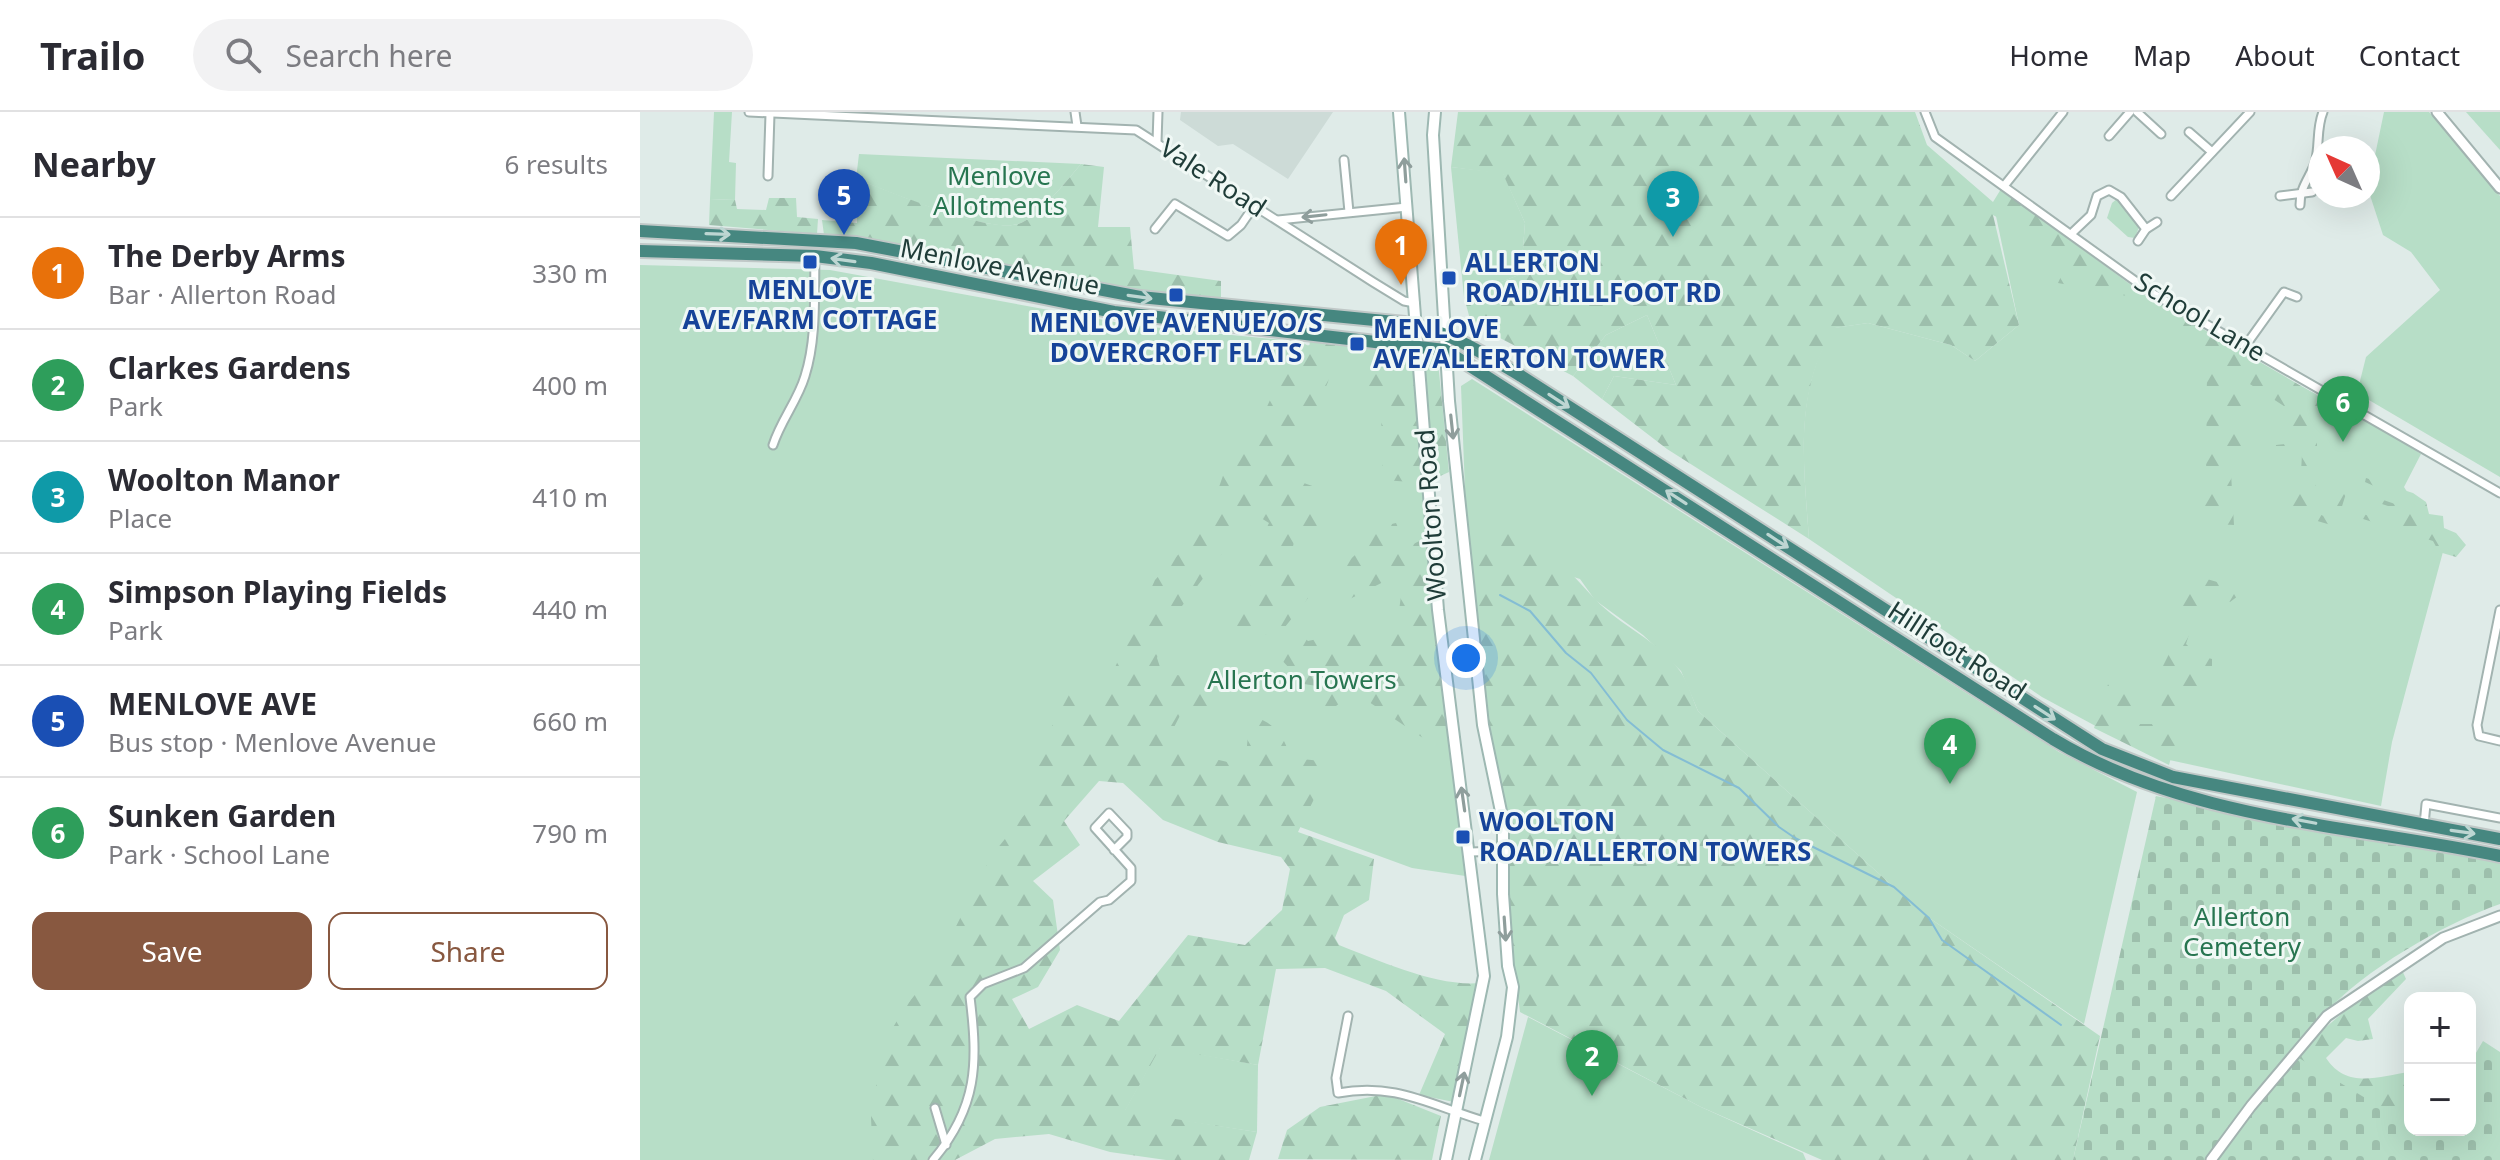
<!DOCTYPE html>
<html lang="en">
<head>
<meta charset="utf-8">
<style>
	:root { --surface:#fff; --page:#f2f2f3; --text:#2b2b33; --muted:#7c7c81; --line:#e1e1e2; --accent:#885840 }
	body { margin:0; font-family:"Noto Sans",sans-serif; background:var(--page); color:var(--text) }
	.controls { position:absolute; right:24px; bottom:24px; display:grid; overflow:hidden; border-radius:16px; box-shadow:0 8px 32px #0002 }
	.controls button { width:72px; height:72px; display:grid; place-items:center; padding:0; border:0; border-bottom:2px solid var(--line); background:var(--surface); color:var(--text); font:40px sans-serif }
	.compass { position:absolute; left:1668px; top:24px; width:72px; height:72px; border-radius:50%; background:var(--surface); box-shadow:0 8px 32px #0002; rotate:315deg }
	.you { position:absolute; left:826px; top:546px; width:28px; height:28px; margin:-20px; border:6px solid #fff; border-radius:50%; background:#1a73e8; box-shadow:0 0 0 12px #1a73e833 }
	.badge { display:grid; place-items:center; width:52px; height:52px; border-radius:50%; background:var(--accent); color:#fff; font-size:26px; font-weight:700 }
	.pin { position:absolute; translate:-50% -66px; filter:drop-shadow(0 2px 4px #0008) }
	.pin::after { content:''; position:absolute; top:42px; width:28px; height:24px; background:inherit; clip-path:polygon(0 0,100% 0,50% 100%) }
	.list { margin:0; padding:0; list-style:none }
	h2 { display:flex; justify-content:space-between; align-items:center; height:104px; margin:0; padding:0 32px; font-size:34px }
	h2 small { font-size:26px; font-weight:400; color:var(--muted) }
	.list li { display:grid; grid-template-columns:52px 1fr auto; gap:24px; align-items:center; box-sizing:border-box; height:112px; padding:0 32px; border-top:2px solid var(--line) }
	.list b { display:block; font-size:30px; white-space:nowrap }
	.list p { margin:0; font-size:26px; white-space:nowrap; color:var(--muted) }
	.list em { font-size:26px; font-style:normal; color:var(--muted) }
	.actions { display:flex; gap:16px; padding:24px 32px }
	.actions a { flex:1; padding:18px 0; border:2px solid var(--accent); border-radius:16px; text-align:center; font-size:28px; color:var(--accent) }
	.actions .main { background:var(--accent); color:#fff }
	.icon { flex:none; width:44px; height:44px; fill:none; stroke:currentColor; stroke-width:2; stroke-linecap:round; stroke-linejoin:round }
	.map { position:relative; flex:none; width:1860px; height:1048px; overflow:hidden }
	header { display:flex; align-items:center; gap:48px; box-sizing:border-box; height:112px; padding:0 40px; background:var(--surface); border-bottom:2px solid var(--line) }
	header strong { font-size:38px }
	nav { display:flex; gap:44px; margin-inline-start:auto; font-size:28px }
	.search { width:560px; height:72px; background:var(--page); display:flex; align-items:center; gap:20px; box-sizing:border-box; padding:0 28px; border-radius:44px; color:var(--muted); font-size:30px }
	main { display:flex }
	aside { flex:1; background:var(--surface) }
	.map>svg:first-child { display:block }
	.built { fill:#cddbd7 }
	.green { fill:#b7dec7 }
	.forest { fill:url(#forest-firs); fill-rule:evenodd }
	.cemetery { fill:url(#cemetery-stones) }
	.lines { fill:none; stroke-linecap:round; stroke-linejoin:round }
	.stream { stroke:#84bdd4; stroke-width:2 }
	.minor-casing { stroke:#a2b3b0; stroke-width:11 }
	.tertiary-casing { stroke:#a2b3b0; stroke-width:13 }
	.secondary-casing { stroke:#9db8b2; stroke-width:14 }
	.trunk-casing { stroke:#c0c8c7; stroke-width:16 }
	.minor { stroke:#fff; stroke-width:7 }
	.tertiary { stroke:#fff; stroke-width:9 }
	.secondary { stroke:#fff; stroke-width:10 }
	.trunk { stroke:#468780; stroke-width:12 }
	.oneway { stroke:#8f9e9c }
	.oneway2 { stroke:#bdd6d2 }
	.transit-dot { fill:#1a4fb4; stroke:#f0f8f5; stroke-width:3 }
	.labels { text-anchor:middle; stroke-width:6; stroke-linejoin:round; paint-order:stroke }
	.park-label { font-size:26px; fill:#277550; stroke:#f0f8f5 }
	.street-label { font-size:26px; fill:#1f3c38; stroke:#f0f8f5 }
	.transit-label { font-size:26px; font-weight:bold; fill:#164399; stroke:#f0f8f5; text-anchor:start }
</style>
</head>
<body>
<header>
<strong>Trailo</strong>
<div class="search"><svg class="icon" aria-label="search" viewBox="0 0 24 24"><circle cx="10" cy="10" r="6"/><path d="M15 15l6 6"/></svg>Search here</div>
<nav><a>Home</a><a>Map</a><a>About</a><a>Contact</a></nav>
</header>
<main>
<aside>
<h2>Nearby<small>6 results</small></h2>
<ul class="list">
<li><span class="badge" style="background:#e8710a">1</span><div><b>The Derby Arms</b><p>Bar · Allerton Road</p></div><em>330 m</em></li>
<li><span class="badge" style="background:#2e9e5b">2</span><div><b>Clarkes Gardens</b><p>Park</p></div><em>400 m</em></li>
<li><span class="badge" style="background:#0f9aa8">3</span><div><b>Woolton Manor</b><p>Place</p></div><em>410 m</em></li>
<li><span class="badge" style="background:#2e9e5b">4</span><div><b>Simpson Playing Fields</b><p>Park</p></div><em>440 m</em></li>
<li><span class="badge" style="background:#1a4fb4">5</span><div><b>MENLOVE AVE</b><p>Bus stop · Menlove Avenue</p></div><em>660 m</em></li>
<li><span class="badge" style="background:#2e9e5b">6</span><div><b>Sunken Garden</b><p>Park · School Lane</p></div><em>790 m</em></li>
</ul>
<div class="actions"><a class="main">Save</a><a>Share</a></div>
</aside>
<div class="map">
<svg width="1860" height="1048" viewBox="0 0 1860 1048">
	<defs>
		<pattern id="forest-firs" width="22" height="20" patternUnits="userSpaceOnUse" patternTransform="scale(2)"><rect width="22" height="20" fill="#b7dec7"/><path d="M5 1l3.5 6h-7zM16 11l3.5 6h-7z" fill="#9dbfac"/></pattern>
		<pattern id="cemetery-stones" width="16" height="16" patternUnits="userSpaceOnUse" patternTransform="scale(2)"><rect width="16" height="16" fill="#b7dec7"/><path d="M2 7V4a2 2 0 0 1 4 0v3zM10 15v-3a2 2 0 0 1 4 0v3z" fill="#9dbfac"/></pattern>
	</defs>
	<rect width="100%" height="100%" fill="#dfebe8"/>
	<path class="built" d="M541 0H693L648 67 593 32 578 34 540 8Z"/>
	<g class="green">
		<path d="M74 0H92L89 50 96 51 95 88 70 87Z"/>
		<path d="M1744 0H1789L1860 84V365L1717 281 1726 245 1800 178 1771 140 1743 123 1728 77Z"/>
		<path d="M1826 0H1860V38Z"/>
		<path d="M219 42 441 52C428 67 397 107 378 112 345 121 251 80 216 67Z"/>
		<path d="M811 55 863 61 885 111 881 162 824 185Z"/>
		<path d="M1478 86 1499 115 1495 126 1488 125 1467 106 1472 91Z"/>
		<path d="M1353 90C1443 147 1533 202 1626 255 1678 285 1731 308 1781 342L1764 375 1804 436 1752 630 1741 694 1511 644 1402 585 1169 427C1164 356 1153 278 1194 216L1228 211 1311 233 1335 249 1379 213Z"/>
		<path d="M0 153 190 158 491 213 662 230 668 234 663 307 670 227 774 234 832 765 772 756 469 645 410 715 251 1048H0Z"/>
		<path d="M1007 203 1036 273 974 264 962 287 933 264 966 223Z"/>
		<path d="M832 267 1419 640 1497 680 1444 912 1285 803 1058 599 1041 559 1003 523 955 488 940 467 827 431 821 274Z"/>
		<path d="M888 905 1061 995 1163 1041 1166 1048H849Z"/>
		<path d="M520 935 618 953 617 1020 484 1000Z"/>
	</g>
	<g class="forest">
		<path d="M818 0H1275L1287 33 1353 90 1361 77 1506 184 1694 293 1677 306V346L1690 356 1674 367 1677 381 1670 388 1673 399 1692 408 1695 401 1690 390 1692 384 1699 381 1702 372 1708 375 1694 420 1701 422 1700 426 1690 423 1691 413 1674 408 1673 403 1656 411 1646 394 1649 385 1660 378 1662 342 1653 340 1648 349 1635 347 1636 333 1645 332 1647 313 1637 309 1638 301 1647 296 1599 265 1602 296 1599 320 1605 324 1600 356 1591 361 1594 413 1558 411 1566 373 1567 252 1553 235 1533 223 1521 207 1487 184 1418 171 1425 156 1417 139 1353 103 1379 213 1335 249 1311 233 1228 211 1195 216C1153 278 1164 356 1169 427L1027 337 962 287 974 264 1036 273 1007 203 966 223 933 264 831 211 824 185 881 162 885 111 863 62 811 55Z"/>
		<path d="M441 52 464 55 458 115H490L494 157 581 169V189L470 174 184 123 182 108 217 111 216 67C251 79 345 121 378 112 397 107 428 67 441 52Z"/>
		<path d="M129 86H156L157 105 178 107 177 122 69 113 70 87 95 88 97 97 126 98Z"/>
		<path d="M696 228 688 270 652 349 663 355 661 370 678 376 683 405 668 426 654 430 648 456 668 486 641 520 608 525 595 512 615 464 607 456 629 411 613 401 529 511 517 546 522 561 589 570 579 601 545 594 531 621 557 643 605 654 610 603C635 611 643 622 651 646L692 650 658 720 734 747 729 788 704 803 695 826 699 833C740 849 797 875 840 871L814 990 779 983 805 922 746 879 685 856 636 857 618 953 520 936 485 999 617 1020 609 1048H526L470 1040 409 1022 355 1027 315 1048H233L231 1006 239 956 235 945 266 894 293 860 352 743 402 681 388 658 429 583 466 575 515 468 566 412 585 358 619 312 654 236ZM459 669 483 671 523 708 578 730 641 745 650 757 642 798 605 833 548 823 479 909 437 893 389 917 372 887 398 875 420 838 413 788 393 769 440 733 424 709Z"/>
		<path d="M725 230 797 240 809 360 785 371 743 368 741 297 723 276Z"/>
		<path d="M1726 366 1773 381 1786 390 1789 402 1803 404 1804 416 1816 421 1826 433 1816 445 1799 440 1793 429 1704 401 1705 396 1742 408 1750 406 1748 394 1712 382 1714 378 1758 393 1759 385 1725 370Z"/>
		<path d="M756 411 767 435 792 423 812 618 789 630 714 580 696 594 702 616 685 621 664 589 677 574 664 572 638 544 639 526 655 517 668 529 719 518 729 528 756 521 763 469 757 463 698 493 701 456 715 443 716 420Z"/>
		<path d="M870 416C913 436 924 455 955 487 980 514 1018 528 1040 559 1048 570 1052 586 1058 599L1285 803 1460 924 1433 1048H1182L1061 995 880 900 865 783 866 710 846 615 827 431 837 421Z"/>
		<path d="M1546 461 1598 476V484L1590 490 1562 481 1546 532 1558 543 1572 547V564C1552 580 1536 628 1529 653L1454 616 1471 563 1494 564C1506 583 1502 593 1493 612H1514L1521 603 1523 554 1535 530Z"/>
		<path d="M1758 849 1766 867 1728 907 1733 927 1718 929 1706 926 1686 946C1707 978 1739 964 1770 960V1018H1805L1811 1035 1546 1048 1630 947 1704 883 1682 906 1685 916 1720 886 1739 861Z"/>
		<path d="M746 982 801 1004 792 1048 638 1047 647 1018 680 995Z"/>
	</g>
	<g class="cemetery">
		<path d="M1516 684 1860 751V792C1803 812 1724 858 1683 903 1642 949 1606 1000 1567 1048H1433Z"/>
		<path d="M1843 929 1860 940V1048H1574L1654 943 1770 1013V1018L1787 1023 1790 1018H1830V951Z"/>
	</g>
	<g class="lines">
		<path class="stream" d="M860 483 890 499 926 541 951 561 987 608 1023 638 1099 676 1139 715 1155 726 1254 775 1289 806 1302 828 1421 913"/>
		<defs>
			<g id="minor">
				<path d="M109 0 496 18 733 170 764 189 775 191"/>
				<path d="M435 0 437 14"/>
				<path d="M1285 0 1295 25 1512 181 1860 381"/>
				<path d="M1497 0 1521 22"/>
				<path d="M1549 20 1572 40"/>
				<path d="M1469 24 1490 0"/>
				<path d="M517 30 518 0"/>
				<path d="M704 48 709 100"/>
				<path d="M128 64 130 2"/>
				<path d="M1364 74 1423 0"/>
				<path d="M1531 84 1610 0"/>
				<path d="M1640 84 1672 80"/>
				<path d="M1660 93C1660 75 1669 67 1675 51 1680 34 1676 17 1683 0"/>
				<path d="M638 108 767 95"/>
				<path d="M515 117 535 92 588 124 601 113 614 94"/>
				<path d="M1431 122 1451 103 1457 84 1469 78 1481 85 1506 117"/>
				<path d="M1498 129 1506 117 1517 110"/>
				<path d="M1606 233 1644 180 1657 185"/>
				<path d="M133 333C141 308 158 288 165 264 177 226 174 183 175 144"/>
				<path d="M1860 498 1837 613 1839 624 1860 629"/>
				<path d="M1784 713 1786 692 1860 706"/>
				<path d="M830 740 863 739"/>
				<path d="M708 904 696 966 698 981C755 970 790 993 844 1009"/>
				<path d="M295 996 306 1033"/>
				<path d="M293 1048C338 995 338 951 330 885L343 872 384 856 460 790 469 788 491 769V756L455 716 469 701 487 720V725L474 738"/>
			</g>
			<g id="tertiary">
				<path d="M1797 0 1860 76"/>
				<path d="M1571 1048 1611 994 1687 904 1803 826 1860 804"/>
			</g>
			<g id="secondary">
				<path d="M759 0 798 498 844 864 806 1048"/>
				<path d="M795 0 793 23 809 289 843 613 863 709V782L868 854 873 875 867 925 835 1048"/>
			</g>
			<g id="trunk">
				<path d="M0 119 216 131 500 185 765 211C809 219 843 241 881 264L1462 637 1533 665 1860 727"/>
				<path d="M0 139 175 144 231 151 474 200 805 238 1413 627C1547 708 1710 713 1860 744"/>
			</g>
		</defs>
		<use href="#minor" class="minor-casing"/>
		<use href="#tertiary" class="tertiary-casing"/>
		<use href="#secondary" class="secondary-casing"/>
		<use href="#trunk" class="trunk-casing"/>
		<use href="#minor" class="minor"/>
		<use href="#tertiary" class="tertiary"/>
		<use href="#secondary" class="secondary"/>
		<use href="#trunk" class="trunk"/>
	</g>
	<defs><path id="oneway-shaft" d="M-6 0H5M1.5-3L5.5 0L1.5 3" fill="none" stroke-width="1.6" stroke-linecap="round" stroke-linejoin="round" transform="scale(2)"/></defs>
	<g class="oneway">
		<use href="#oneway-shaft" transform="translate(765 58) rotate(-94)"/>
		<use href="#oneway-shaft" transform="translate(674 104) rotate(174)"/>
		<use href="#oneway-shaft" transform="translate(812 315) rotate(84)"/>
		<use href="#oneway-shaft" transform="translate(823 687) rotate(-98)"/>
		<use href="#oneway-shaft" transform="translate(865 817) rotate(86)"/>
		<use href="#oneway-shaft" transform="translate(822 972) rotate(-78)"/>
	</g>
	<g class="oneway2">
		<use href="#oneway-shaft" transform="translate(78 122) rotate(2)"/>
		<use href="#oneway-shaft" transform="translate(203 148) rotate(-172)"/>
		<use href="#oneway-shaft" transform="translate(500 185) rotate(8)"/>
		<use href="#oneway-shaft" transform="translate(919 289) rotate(33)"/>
		<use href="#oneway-shaft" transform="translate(1036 385) rotate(-147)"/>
		<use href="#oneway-shaft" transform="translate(1138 429) rotate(33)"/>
		<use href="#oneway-shaft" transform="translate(1405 601) rotate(33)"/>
		<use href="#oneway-shaft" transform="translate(1664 709) rotate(-169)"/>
		<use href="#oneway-shaft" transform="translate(1823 720) rotate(8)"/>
	</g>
	<g class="transit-dot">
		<rect x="162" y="142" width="16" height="16" rx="4"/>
		<rect x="801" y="158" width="16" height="16" rx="4"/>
		<rect x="528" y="175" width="16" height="16" rx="4"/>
		<rect x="709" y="224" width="16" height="16" rx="4"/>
		<rect x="815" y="717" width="16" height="16" rx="4"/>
	</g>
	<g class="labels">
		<g class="park-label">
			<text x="359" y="73">Menlove<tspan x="359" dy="30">Allotments</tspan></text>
			<text x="662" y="577">Allerton Towers</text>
			<text x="1602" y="814">Allerton<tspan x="1602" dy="30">Cemetery</tspan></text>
		</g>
		<g class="street-label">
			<text transform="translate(573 66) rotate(33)" y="9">Vale Road</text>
			<text transform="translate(360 155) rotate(11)" y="9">Menlove Avenue</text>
			<text transform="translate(1560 205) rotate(31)" y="9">School Lane</text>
			<text transform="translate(791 403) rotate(-94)" y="9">Woolton Road</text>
			<text transform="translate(1317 539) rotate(33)" y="9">Hillfoot Road</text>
		</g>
		<g class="transit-label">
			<text x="825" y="160">ALLERTON<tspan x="825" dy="30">ROAD/HILLFOOT RD</tspan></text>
			<text x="170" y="187" text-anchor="middle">MENLOVE<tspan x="170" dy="30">AVE/FARM COTTAGE</tspan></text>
			<text x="536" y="220" text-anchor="middle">MENLOVE AVENUE/O/S<tspan x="536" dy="30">DOVERCROFT FLATS</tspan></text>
			<text x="733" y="226">MENLOVE<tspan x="733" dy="30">AVE/ALLERTON TOWER</tspan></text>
			<text x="839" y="719">WOOLTON<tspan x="839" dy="30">ROAD/ALLERTON TOWERS</tspan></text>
		</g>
	</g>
</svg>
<div class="controls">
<button>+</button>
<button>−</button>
</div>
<svg class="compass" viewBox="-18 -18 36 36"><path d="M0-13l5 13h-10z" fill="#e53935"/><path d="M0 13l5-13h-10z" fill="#7c7c81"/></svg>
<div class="you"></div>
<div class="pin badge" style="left:761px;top:173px;background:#e8710a">1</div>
<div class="pin badge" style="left:952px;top:984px;background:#2e9e5b">2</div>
<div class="pin badge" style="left:1033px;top:125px;background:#0f9aa8">3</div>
<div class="pin badge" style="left:1310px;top:672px;background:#2e9e5b">4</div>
<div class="pin badge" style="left:204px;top:123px;background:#1a4fb4">5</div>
<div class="pin badge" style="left:1703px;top:330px;background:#2e9e5b">6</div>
</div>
</main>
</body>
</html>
